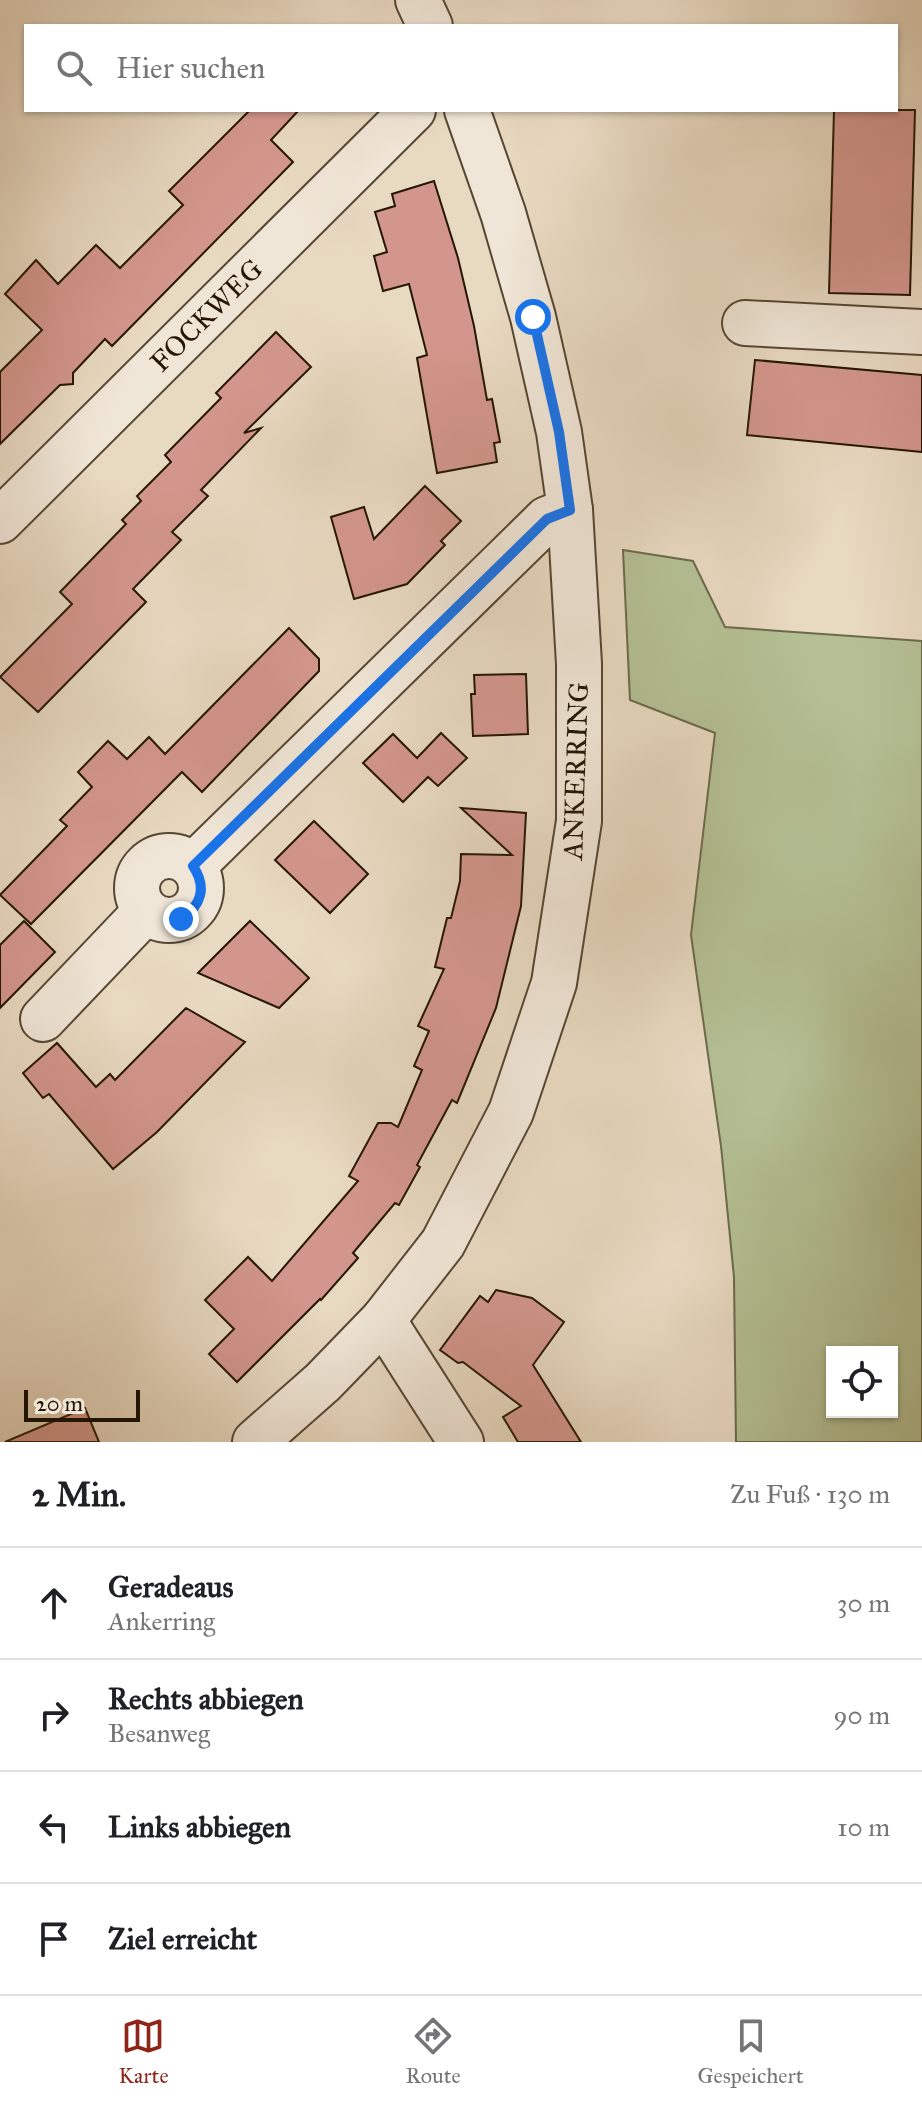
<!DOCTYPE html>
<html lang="de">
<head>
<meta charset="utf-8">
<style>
	:root { --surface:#fff; --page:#f6f6f6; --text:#202124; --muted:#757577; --line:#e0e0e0; --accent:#8f2418 }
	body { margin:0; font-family:"IM FELL Great Primer",serif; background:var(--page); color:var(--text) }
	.controls { position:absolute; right:24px; bottom:24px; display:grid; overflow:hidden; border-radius:0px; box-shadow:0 2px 6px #0004 }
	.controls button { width:72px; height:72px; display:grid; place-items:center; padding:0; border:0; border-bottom:2px solid var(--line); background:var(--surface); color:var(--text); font:40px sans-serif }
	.scale { position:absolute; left:24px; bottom:20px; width:116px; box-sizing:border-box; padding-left:8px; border:4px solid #251604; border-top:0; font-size:22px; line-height:28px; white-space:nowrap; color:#251604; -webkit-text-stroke:6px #f0e6d7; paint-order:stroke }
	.stop { position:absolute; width:24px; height:24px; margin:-18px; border:6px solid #1a73e8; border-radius:50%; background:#fff }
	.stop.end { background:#1a73e8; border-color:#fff; box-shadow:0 2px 8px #0008 }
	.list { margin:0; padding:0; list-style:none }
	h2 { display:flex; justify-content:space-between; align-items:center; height:104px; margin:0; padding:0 32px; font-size:34px }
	h2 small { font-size:26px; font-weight:400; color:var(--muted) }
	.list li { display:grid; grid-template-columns:52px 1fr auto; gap:24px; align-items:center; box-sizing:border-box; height:112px; padding:0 32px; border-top:2px solid var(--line) }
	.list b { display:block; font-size:30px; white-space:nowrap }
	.list p { margin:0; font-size:26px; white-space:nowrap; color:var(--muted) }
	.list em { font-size:26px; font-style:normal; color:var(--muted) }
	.icon { flex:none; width:44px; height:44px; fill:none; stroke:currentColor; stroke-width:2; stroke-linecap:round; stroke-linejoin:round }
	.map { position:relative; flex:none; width:922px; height:1442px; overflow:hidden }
	.search { position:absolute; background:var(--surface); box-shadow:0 2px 6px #0004; left:24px; right:24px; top:24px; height:88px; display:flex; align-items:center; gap:20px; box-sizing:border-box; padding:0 28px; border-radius:0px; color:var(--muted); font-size:30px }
	.sheet { height:552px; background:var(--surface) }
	nav { display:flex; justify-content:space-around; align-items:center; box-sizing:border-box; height:112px; border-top:2px solid var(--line); background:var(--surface); font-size:22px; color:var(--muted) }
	nav a { display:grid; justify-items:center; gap:4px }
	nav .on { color:var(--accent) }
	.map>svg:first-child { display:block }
	.green { fill:#b4c094; stroke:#6c6b4c; stroke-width:2; fill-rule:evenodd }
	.building { fill:#d3968c; stroke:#251604; stroke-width:2 }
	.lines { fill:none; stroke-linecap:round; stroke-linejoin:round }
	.minor-casing { stroke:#564733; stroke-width:48 }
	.minor { stroke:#f0e6d7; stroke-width:44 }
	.route { stroke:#1a73e8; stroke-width:10 }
	.labels { text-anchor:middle; stroke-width:6; stroke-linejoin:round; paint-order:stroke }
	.street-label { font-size:28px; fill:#251604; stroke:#f0e6d7 }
</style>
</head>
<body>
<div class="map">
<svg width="922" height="1442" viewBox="0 0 922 1442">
	<rect width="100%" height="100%" fill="#e8d9c1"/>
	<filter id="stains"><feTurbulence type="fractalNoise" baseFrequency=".0025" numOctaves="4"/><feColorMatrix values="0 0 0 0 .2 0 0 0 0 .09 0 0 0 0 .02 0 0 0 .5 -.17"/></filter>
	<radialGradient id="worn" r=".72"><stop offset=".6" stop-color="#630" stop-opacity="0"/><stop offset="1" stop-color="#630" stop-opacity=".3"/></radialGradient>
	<path class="green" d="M623 550 693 561 725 627 922 641V1442H736L734 1277 721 1146 691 935 715 733 630 700ZM832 1352H892V1412H832Z"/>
	<g class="building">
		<path d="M250 110H299L271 140 293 162 112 346 105 339 73 373V384L60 385 0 444V372L42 330 5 294 36 260 58 284 96 245 120 268 183 205 169 191Z"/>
		<path d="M834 110H915L910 295 829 293Z"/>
		<path d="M434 181 458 258 474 326 487 400 492 399 500 442 494 443 497 462 437 473 417 358 427 355 409 284 383 291 374 256 387 252 375 212 395 206 392 194Z"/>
		<path d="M276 332 311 367 244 433 261 428 201 490 208 496 172 532 181 540 133 589 146 602 38 712 0 677 72 604 60 592 126 524 122 520 141 501 137 496 171 462 165 455 221 398 216 393Z"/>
		<path d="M755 360 922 375V452L747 435Z"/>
		<path d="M425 486 461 521 441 541 445 545 407 584 354 599 331 517 364 507 374 539Z"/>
		<path d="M289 628 319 659V671L202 792 182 772 31 924 0 895 67 826 60 820 92 787 78 772 108 741 127 759 149 737 165 754Z"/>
		<path d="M526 674 528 734 473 736 471 694H475L474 675Z"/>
		<path d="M441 733 467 758 438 786 428 777 403 802 363 763 393 734 417 758Z"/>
		<path d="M461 808 526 813 521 906 496 1008 457 1103 452 1100 417 1165 420 1167 399 1205 395 1203 353 1253 358 1258 321 1300 320 1299 237 1382 209 1354 234 1329 205 1300 248 1257 272 1281 358 1181 349 1176 378 1123H391L398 1127 422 1070 414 1066 429 1031 418 1026 444 969 435 967 447 918H451L460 881 461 854 512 855Z"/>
		<path d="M314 821 368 874 330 913 275 860Z"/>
		<path d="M24 921 55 952 0 1008V945Z"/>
		<path d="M250 921 309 978 279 1008 198 973Z"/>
		<path d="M186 1008 245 1042 157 1132 113 1169 49 1094 43 1098 23 1073 57 1043 96 1087 110 1074 115 1080Z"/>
		<path d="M496 1290 532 1298 564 1322 533 1365 581 1442H518L503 1417 521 1406 463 1362 458 1363 440 1350 480 1296 488 1302Z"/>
		<path d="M85 1408 99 1442H5Z"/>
	</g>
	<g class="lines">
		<defs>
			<g id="minor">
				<path d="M418 0 430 26"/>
				<path d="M745 323 922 332"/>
				<path d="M0 521 413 110"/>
				<circle cx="169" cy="888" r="32"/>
				<path d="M193 866 547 519 570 510"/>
				<path d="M43 1019 146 911"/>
				<path d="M383 1320 461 1442"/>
				<path d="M255 1442 323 1382 383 1320 443 1243 511 1112 554 983 579 821V664L570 510 559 432 533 317 503 213 467 110"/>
			</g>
		</defs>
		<use href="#minor" class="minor-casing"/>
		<use href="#minor" class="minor"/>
	</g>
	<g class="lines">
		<path class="route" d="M181 919C202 905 207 887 193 866L547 519 570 510 559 432 533 317"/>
	</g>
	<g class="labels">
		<g class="street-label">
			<text transform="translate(206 315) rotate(-45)" y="10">FOCKWEG</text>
			<text transform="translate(575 771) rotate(-88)" y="10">ANKERRING</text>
		</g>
	</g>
	<rect width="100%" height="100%" filter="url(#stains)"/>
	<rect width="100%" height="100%" fill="url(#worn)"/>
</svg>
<div class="controls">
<button><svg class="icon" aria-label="locate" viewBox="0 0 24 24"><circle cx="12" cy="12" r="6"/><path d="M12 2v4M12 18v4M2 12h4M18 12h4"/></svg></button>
</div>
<div class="scale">20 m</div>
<div class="stop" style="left:533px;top:317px"></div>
<div class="stop end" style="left:181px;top:919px"></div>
<div class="search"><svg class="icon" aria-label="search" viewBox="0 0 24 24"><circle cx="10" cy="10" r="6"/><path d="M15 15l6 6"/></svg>Hier suchen</div>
</div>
<section class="sheet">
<h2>2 Min.<small>Zu Fuß · 130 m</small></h2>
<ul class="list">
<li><svg class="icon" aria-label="ahead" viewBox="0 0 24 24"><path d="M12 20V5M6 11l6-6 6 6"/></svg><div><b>Geradeaus</b><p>Ankerring</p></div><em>30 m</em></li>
<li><svg class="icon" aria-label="right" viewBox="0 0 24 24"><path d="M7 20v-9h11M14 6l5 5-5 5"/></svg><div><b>Rechts abbiegen</b><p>Besanweg</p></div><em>90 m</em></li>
<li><svg class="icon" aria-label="left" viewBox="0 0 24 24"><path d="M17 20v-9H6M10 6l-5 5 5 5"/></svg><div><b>Links abbiegen</b></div><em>10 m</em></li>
<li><svg class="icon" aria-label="arrive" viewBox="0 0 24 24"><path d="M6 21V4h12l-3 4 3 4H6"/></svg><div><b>Ziel erreicht</b></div></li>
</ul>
</section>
<nav>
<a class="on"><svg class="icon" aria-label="map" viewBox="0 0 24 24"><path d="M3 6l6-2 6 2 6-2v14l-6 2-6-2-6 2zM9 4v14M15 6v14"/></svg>Karte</a>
<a><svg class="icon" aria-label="directions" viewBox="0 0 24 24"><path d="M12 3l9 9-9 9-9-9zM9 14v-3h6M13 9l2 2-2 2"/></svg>Route</a>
<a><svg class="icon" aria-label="saved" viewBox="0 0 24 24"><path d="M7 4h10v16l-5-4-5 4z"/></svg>Gespeichert</a>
</nav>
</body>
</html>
